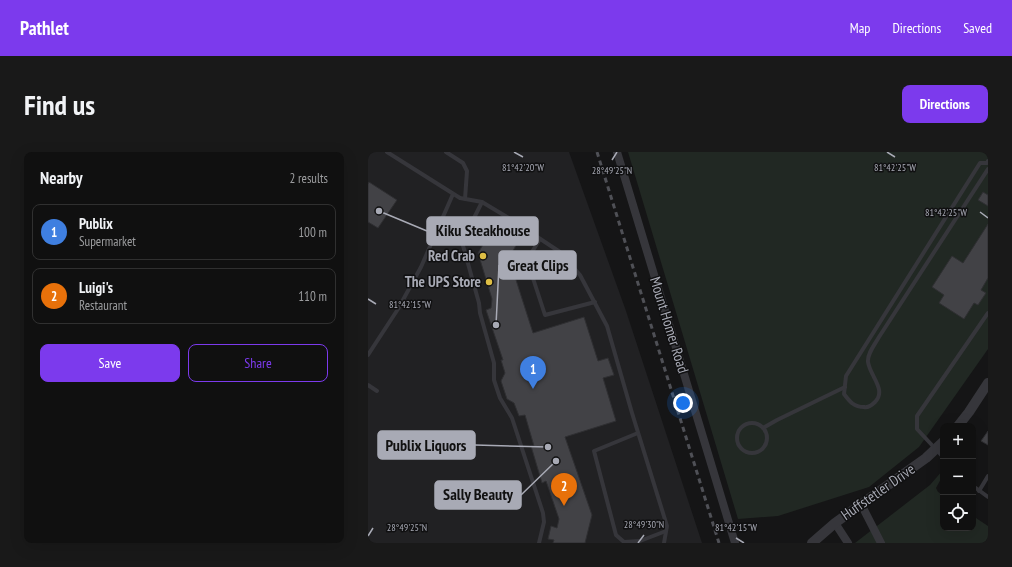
<!DOCTYPE html>
<html lang="en">
<head>
<meta charset="utf-8">
<style>
	:root { --surface:#101010; --page:#191919; --text:#f1f3f6; --muted:#9c9d9f; --line:#303030; --accent:#7c3aed }
	body { margin:0; font-family:"PT Sans Narrow",sans-serif; background:var(--page); color:var(--text) }
	.controls { position:absolute; right:12px; bottom:12px; display:grid; overflow:hidden; border-radius:8px; box-shadow:0 4px 16px #0002 }
	.controls button { width:36px; height:36px; display:grid; place-items:center; padding:0; border:0; border-bottom:1px solid var(--line); background:var(--surface); color:var(--text); font:20px sans-serif }
	.you { position:absolute; left:315px; top:251px; width:14px; height:14px; margin:-10px; border:3px solid #fff; border-radius:50%; background:#1a73e8; box-shadow:0 0 0 6px #1a73e833 }
	.badge { display:grid; place-items:center; width:26px; height:26px; border-radius:50%; background:var(--accent); color:#fff; font-size:13px; font-weight:700 }
	.pin { position:absolute; translate:-50% -33px; filter:drop-shadow(0 1px 2px #0008) }
	.pin::after { content:''; position:absolute; top:21px; width:14px; height:12px; background:inherit; clip-path:polygon(0 0,100% 0,50% 100%) }
	.list { margin:0; padding:0; list-style:none }
	h2 { display:flex; justify-content:space-between; align-items:center; height:52px; margin:0; padding:0 16px; font-size:17px }
	h2 small { font-size:13px; font-weight:400; color:var(--muted) }
	.list li { display:grid; grid-template-columns:26px 1fr auto; gap:12px; align-items:center; box-sizing:border-box; height:56px; margin:0 8px 8px; padding:0 8px; border:1px solid var(--line); border-radius:8px }
	.list b { display:block; font-size:15px; white-space:nowrap }
	.list p { margin:0; font-size:13px; white-space:nowrap; color:var(--muted) }
	.list em { font-size:13px; font-style:normal; color:var(--muted) }
	.actions { display:flex; gap:8px; padding:12px 16px }
	.actions a { flex:1; padding:9px 0; border:1px solid var(--accent); border-radius:8px; text-align:center; font-size:14px; color:var(--accent) }
	.actions .main { background:var(--accent); color:#fff }
	.icon { flex:none; width:22px; height:22px; fill:none; stroke:currentColor; stroke-width:2; stroke-linecap:round; stroke-linejoin:round }
	.map { position:relative; flex:none; width:620px; height:391px; overflow:hidden; border-radius:8px }
	header { display:flex; align-items:center; gap:24px; box-sizing:border-box; height:56px; padding:0 20px; background:var(--accent); color:#fff }
	header strong { font-size:19px }
	nav { display:flex; gap:22px; margin-inline-start:auto; font-size:14px }
	.intro { display:flex; align-items:center; justify-content:space-between; box-sizing:border-box; height:96px; padding:0 24px }
	h1 { margin:0; font-size:28px }
	.button { padding:10px 18px; border-radius:8px; background:var(--accent); color:#fff; font-size:14px; font-weight:700 }
	main { display:flex; gap:24px; padding:0 24px }
	aside { flex:1; background:var(--surface); border-radius:8px; box-shadow:0 4px 16px #0002 }
	.map>svg:first-child { display:block }
	.built { fill:#212123 }
	.green { fill:#212823 }
	.building { fill:#424246; stroke:#2f2f32 }
	.lines { fill:none; stroke-linecap:round; stroke-linejoin:round }
	.service { stroke:#36363b; stroke-width:4 }
	.minor { stroke:#36363b; stroke-width:8 }
	.tertiary { stroke:#36363b; stroke-width:10 }
	.rail { stroke:#4f5056; stroke-width:3; stroke-dasharray:5 4; stroke-linecap:butt }
	.ticks { fill:none; stroke:#a8aab5; stroke-width:1.5 }
	.poi-dot { fill:#debe45; stroke:#101011; stroke-width:1.5 }
	.labels { text-anchor:middle; stroke-width:3; stroke-linejoin:round; paint-order:stroke }
	.poi-label { font-size:15px; font-weight:bold; fill:#a8aab5; stroke:#101011; text-anchor:end }
	.street-label { font-size:15px; fill:#a8aab5; stroke:#101011 }
	.ticks-label { font-size:10px; text-anchor:middle; fill:#a8aab5; stroke:#101011; stroke-width:3; stroke-linejoin:round; paint-order:stroke }
	.leader { fill:none; stroke:#a8aab5; stroke-width:1.5 }
	.callout-dot { fill:#a8aab5; stroke:#101011; stroke-width:1.5 }
	.callout { fill:#a8aab5; stroke:#a8aab5; stroke-width:1.5 }
	.callout-label { font-size:16px; text-anchor:middle; font-weight:bold; fill:#111 }
</style>
</head>
<body>
<header>
<strong>Pathlet</strong>
<nav><a>Map</a><a>Directions</a><a>Saved</a></nav>
</header>
<div class="intro"><h1>Find us</h1><a class="button">Directions</a></div>
<main>
<aside>
<h2>Nearby<small>2 results</small></h2>
<ul class="list">
<li><span class="badge" style="background:#3f7fe0">1</span><div><b>Publix</b><p>Supermarket</p></div><em>100 m</em></li>
<li><span class="badge" style="background:#e8710a">2</span><div><b>Luigi's</b><p>Restaurant</p></div><em>110 m</em></li>
</ul>
<div class="actions"><a class="main">Save</a><a>Share</a></div>
</aside>
<div class="map">
<svg width="620" height="391" viewBox="0 0 620 391">
	<rect width="100%" height="100%" fill="#151516"/>
	<path class="built" d="M0 0H201L258 159 334 391H0Z"/>
	<g class="green">
		<path d="M260 0H620V197L551 295 501 335 410 364 370 367Z"/>
		<path d="M575 318V323L568 336 570 340 575 343V376H605V364L620 374V391H487L562 333Z"/>
	</g>
	<g class="building">
		<path d="M1 30 29 48 10 76 0 70V32Z"/>
		<path d="M615 40 620 43V54L610 48Z"/>
		<path d="M122 70 151 88 141 106 165 181 216 165 230 209 240 206 246 223 235 226 248 269 197 285 224 363 217 391H185L186 388 180 387 183 374 189 376 191 367 178 329 174 331 163 294H166L157 263 151 264 146 251 139 247 133 229 137 221 133 208H135L118 158 123 156 124 147 110 101 119 86 114 83Z"/>
		<path d="M620 72V126L613 138 618 141 610 153 606 151 596 167 571 151 576 143 564 135 584 104 595 111Z"/>
		<path d="M620 279V293L613 289Z"/>
	</g>
	<g class="lines">
		<g class="service">
			<path d="M19 0 92 46 114 50 139 65 192 100 212 123 239 174 264 261 299 374 296 391"/>
			<path d="M78 0 95 11 99 19 97 47"/>
			<path d="M620 9 619 11H612L478 224 476 242C482 250 486 255 496 255 500 256 504 253 507 250 519 238 502 224 500 210 499 202 507 192 511 185L620 17"/>
			<path d="M114 50 94 90 111 151 112 161 126 211V228L132 246 144 266 175 361 176 370 171 391"/>
			<path d="M172 87 159 108 177 163 227 150"/>
			<path d="M0 203 30 157 53 115 85 42"/>
			<path d="M0 233 9 239"/>
			<circle cx="384" cy="286" r="15"/>
			<path d="M395 276 409 268 477 235"/>
			<path d="M270 281 226 299 248 383 256 390 272 389 298 379"/>
			<path d="M575 305 549 277V264L620 161"/>
			<path d="M605 334 620 345"/>
			<path d="M611 339 620 324"/>
		</g>
		<g class="minor">
			<path d="M249 0 367 391"/>
			<path d="M493 352 513 391"/>
			<path d="M467 371 480 391"/>
		</g>
		<g class="tertiary">
			<path d="M590 274 601 260 620 231"/>
			<path d="M444 391 467 371 558 306 575 290"/>
		</g>
		<path class="rail" d="M229 0 351 391"/>
	</g>
	<path class="ticks" d="M146 0 155 5M519 0 527 5M244 8 249 0M612 60 620 66M0 147 8 152M0 384 5 376M368 386 376 391M270 391 276 383"/>
	<g class="poi-dot">
		<circle cx="115" cy="104" r="4"/>
		<circle cx="121" cy="130" r="4"/>
	</g>
	<g class="labels">
		<g class="poi-label">
			<text x="107" y="109">Red Crab</text>
			<text x="113" y="135">The UPS Store</text>
		</g>
		<g class="street-label">
			<text transform="translate(301 173) rotate(73)" y="5">Mount Homer Road</text>
			<text transform="translate(510 340) rotate(-35)" y="5">Huffstetler Drive</text>
		</g>
	</g>
	<g class="ticks-label">
		<text x="155" y="19">81°42'20"W</text>
		<text x="527" y="19">81°42'25"W</text>
		<text x="244" y="22">28°49'25"N</text>
		<text x="578" y="64">81°42'25"W</text>
		<text x="42" y="156">81°42'15"W</text>
		<text x="276" y="376">28°49'30"N</text>
		<text x="368" y="379">81°42'15"W</text>
		<text x="39" y="379">28°49'25"N</text>
	</g>
	<path class="leader" d="M11 59L59 79M128 173L131 113M180 295L107 293M188 309L153 343"/>
	<g class="callout-dot">
		<circle cx="11" cy="59" r="4"/>
		<circle cx="128" cy="173" r="4"/>
		<circle cx="180" cy="295" r="4"/>
		<circle cx="188" cy="309" r="4"/>
	</g>
	<g class="callout">
		<rect x="59" y="65" width="111" height="28" rx="4"/>
		<rect x="131" y="99" width="77" height="28" rx="4"/>
		<rect x="10" y="279" width="97" height="28" rx="4"/>
		<rect x="67" y="329" width="86" height="28" rx="4"/>
	</g>
	<g class="callout-label">
		<text x="115" y="84">Kiku Steakhouse</text>
		<text x="170" y="119">Great Clips</text>
		<text x="58" y="299">Publix Liquors</text>
		<text x="110" y="348">Sally Beauty</text>
	</g>
</svg>
<div class="controls">
<button>+</button>
<button>−</button>
<button><svg class="icon" aria-label="locate" viewBox="0 0 24 24"><circle cx="12" cy="12" r="6"/><path d="M12 2v4M12 18v4M2 12h4M18 12h4"/></svg></button>
</div>
<div class="you"></div>
<div class="pin badge" style="left:165px;top:237px;background:#3f7fe0">1</div>
<div class="pin badge" style="left:196px;top:354px;background:#e8710a">2</div>
</div>
</main>
</body>
</html>
